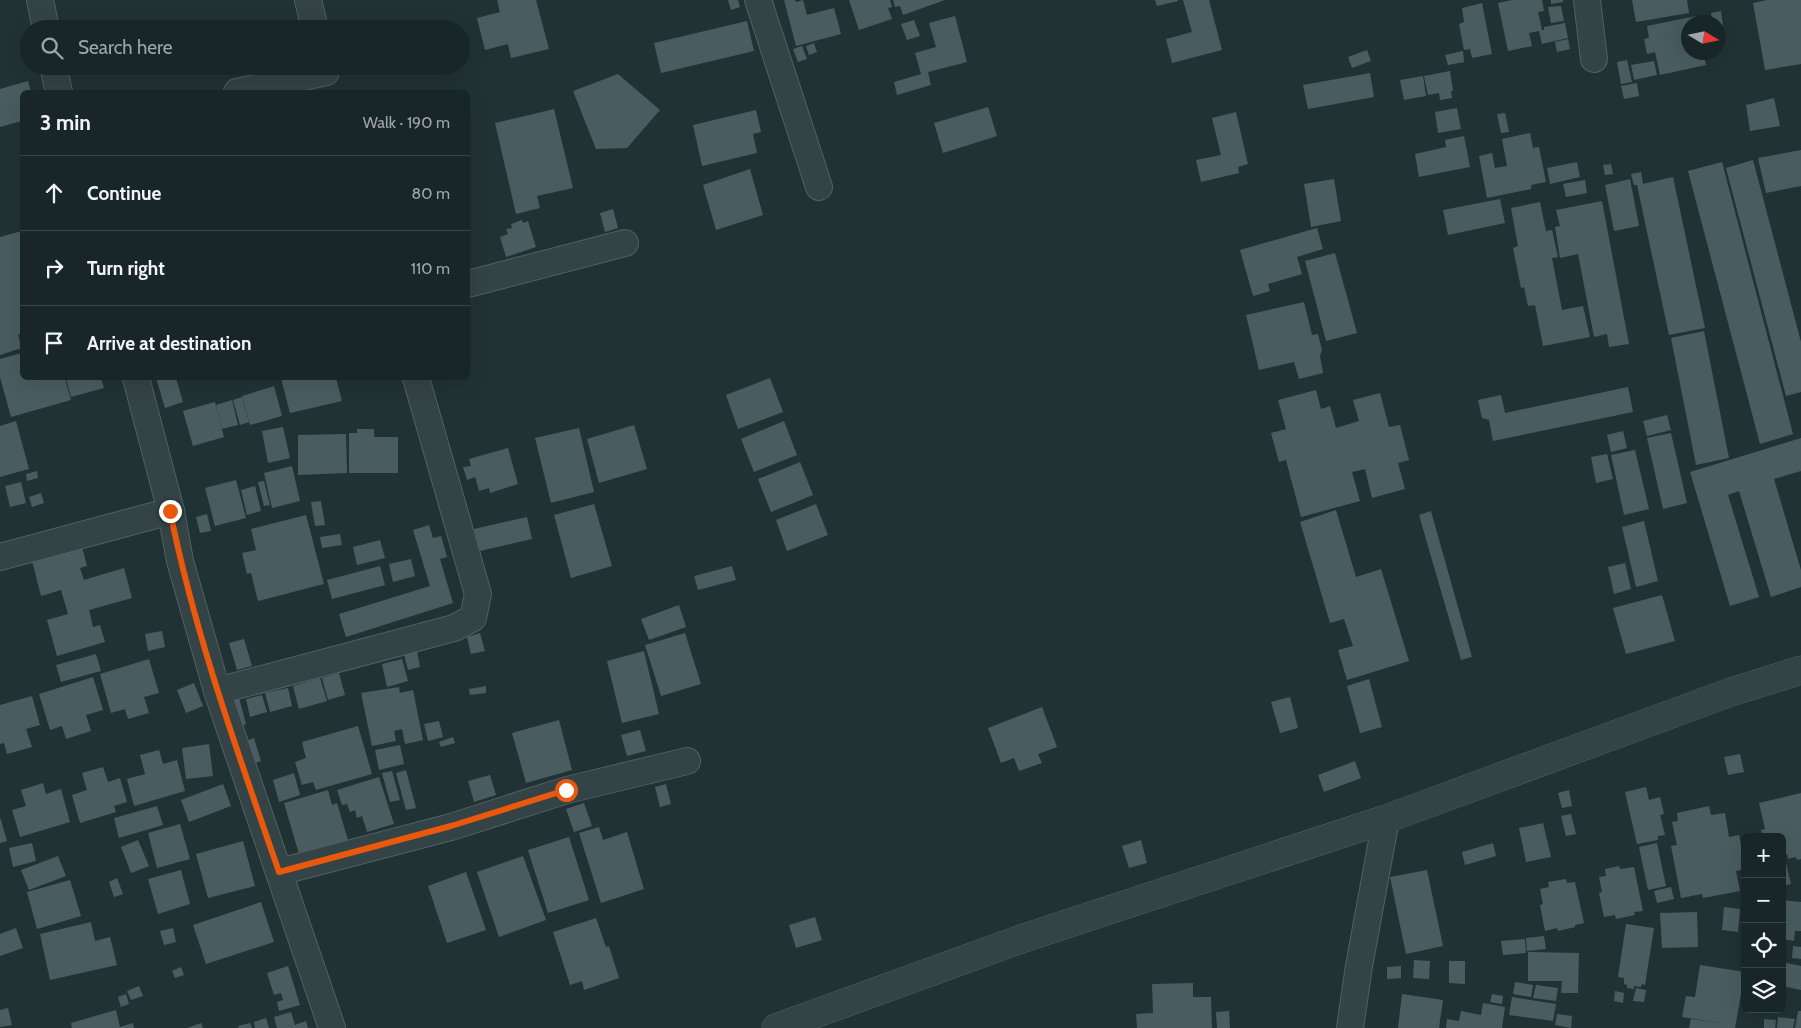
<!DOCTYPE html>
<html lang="en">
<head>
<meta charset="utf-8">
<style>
	:root { --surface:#192628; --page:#222e30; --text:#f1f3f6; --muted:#9fa5a8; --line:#374345 }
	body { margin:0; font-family:Cabin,sans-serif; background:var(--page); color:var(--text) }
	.controls { position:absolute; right:15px; bottom:15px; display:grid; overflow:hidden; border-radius:8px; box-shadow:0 5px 20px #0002 }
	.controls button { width:45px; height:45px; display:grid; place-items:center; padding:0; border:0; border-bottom:1px solid var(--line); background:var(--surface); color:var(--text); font:25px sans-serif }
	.compass { position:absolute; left:1681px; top:15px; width:45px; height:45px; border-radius:50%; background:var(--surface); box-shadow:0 5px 20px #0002; rotate:100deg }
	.stop { position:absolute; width:15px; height:15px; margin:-11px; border:4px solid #ea580c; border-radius:50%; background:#fff }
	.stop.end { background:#ea580c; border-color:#fff; box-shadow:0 1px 5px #0008 }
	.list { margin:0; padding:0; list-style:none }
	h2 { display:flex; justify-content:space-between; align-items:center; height:65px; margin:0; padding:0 20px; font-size:21px }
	h2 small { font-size:16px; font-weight:400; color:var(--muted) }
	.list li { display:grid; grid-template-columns:32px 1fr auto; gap:15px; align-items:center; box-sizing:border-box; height:75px; padding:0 20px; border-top:1px solid var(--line) }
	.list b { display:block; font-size:19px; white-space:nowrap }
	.list em { font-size:16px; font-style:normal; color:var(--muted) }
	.icon { flex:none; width:28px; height:28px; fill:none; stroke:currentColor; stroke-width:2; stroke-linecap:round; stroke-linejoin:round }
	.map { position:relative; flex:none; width:1801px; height:1028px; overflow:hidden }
	.search { position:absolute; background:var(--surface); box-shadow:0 5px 20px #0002; left:20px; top:20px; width:450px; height:55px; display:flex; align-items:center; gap:12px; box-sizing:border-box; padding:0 18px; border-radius:28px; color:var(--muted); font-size:19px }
	.panel { position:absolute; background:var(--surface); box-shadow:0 5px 20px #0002; left:20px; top:90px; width:450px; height:290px; border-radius:8px }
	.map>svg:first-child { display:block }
	.building { fill:#495d60 }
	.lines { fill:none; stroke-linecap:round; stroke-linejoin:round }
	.minor-casing { stroke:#516163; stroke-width:28 }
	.tertiary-casing { stroke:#516163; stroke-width:29 }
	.minor { stroke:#344345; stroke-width:26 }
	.tertiary { stroke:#344345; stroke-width:28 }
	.route { stroke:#ea580c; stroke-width:6 }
</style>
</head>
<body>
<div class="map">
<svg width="1801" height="1028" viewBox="0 0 1801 1028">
	<rect width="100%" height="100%" fill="#213235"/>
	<g class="building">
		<path d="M497 0H536L549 49 511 58 508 44 485 50 477 18 500 12Z"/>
		<path d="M728 0H738L740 7 731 10Z"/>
		<path d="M784 0H795L796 2 803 0 807 15 834 8 841 34 796 46Z"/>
		<path d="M849 0H890L892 7 888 8 892 19 859 30Z"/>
		<path d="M893 0H945L903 15 900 6 895 7Z"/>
		<path d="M1155 0H1178V1L1157 6Z"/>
		<path d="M1183 0H1209L1222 50 1172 63 1166 39 1192 32Z"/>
		<path d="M1512 0H1542L1544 11 1538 12 1542 30H1544V27L1565 23 1568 38 1542 44 1539 31 1529 33 1532 46 1508 51 1498 3Z"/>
		<path d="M1551 0H1563V2L1551 4Z"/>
		<path d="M1632 0H1687L1689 13 1636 22Z"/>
		<path d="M1767 0H1801V64L1765 70 1753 3Z"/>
		<path d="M1482 3 1492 54 1472 58 1470 49 1464 50 1459 24 1464 22 1462 8Z"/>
		<path d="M1561 6 1564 21 1551 23 1548 7Z"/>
		<path d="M1721 11 1724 34 1718 35V22H1712L1711 13Z"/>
		<path d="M955 16 967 62 928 72 931 85 897 95 894 82 921 74 915 53 936 47 929 23Z"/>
		<path d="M1696 16 1697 22H1688V52H1703L1706 65 1660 75 1655 52 1647 54 1644 39 1649 38 1647 26Z"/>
		<path d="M914 20 920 36 907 40 901 24Z"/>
		<path d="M747 21 754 51 661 73 654 43Z"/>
		<path d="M1568 39 1570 49 1557 52 1555 42Z"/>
		<path d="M814 43 817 52 809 55 806 46Z"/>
		<path d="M802 46 807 59 798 62 793 49Z"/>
		<path d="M1367 50 1371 61 1352 68 1348 57Z"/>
		<path d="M1463 51 1464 62 1448 65 1445 55Z"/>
		<path d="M1627 60 1632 82 1621 84 1617 62Z"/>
		<path d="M1654 61 1657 75 1634 80 1631 65Z"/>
		<path d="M1450 71 1453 91H1451L1452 98 1440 100 1439 93 1428 95 1424 76Z"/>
		<path d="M1370 73 1374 97 1308 109 1303 85Z"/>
		<path d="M618 74 660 110 627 148 596 149 573 91Z"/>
		<path d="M1423 76 1426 96 1404 100 1400 80Z"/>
		<path d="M28 81 31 92H22V121L0 127V89Z"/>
		<path d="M1637 83 1639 96 1624 99 1621 86Z"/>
		<path d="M1774 98 1780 126 1750 131 1746 105Z"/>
		<path d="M988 107 997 136 943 153 934 123Z"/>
		<path d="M1457 108 1461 129 1438 133 1435 112Z"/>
		<path d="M554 109 573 188 537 196 540 208 516 214 495 123Z"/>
		<path d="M756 110 761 132 753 134 757 153 702 166 693 125Z"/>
		<path d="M1236 112 1248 164 1238 167 1239 173 1201 182 1196 160 1221 155 1212 118Z"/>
		<path d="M1505 113 1509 132 1501 133 1497 114Z"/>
		<path d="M1530 133 1533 148 1539 147 1546 182 1531 185V189L1487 198 1479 156 1492 153 1495 168 1507 166 1502 139Z"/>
		<path d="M1464 136 1470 167 1419 177 1415 154 1446 147 1445 140Z"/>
		<path d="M1801 150V186L1766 193 1758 158Z"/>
		<path d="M1753 160 1801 342V392L1786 396 1726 168Z"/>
		<path d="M1577 162 1580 177 1550 184 1547 168Z"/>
		<path d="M1722 162 1793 434 1760 444 1688 171Z"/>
		<path d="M1611 164 1613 174 1605 175 1603 165Z"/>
		<path d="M750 169 763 215 716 230 703 185Z"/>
		<path d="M1641 172 1643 184 1673 177 1705 328 1669 335 1637 185H1634L1631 174Z"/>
		<path d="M1334 179 1341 221 1311 227 1304 184Z"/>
		<path d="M1630 179 1639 226 1614 231 1605 185Z"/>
		<path d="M1585 180 1587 193 1566 197 1563 184Z"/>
		<path d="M1500 199 1505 223 1448 235 1443 210Z"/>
		<path d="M1602 201 1629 344 1609 347 1607 334 1594 337 1578 254 1560 258 1555 227 1560 226 1556 210Z"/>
		<path d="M1540 202 1546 231 1552 230 1558 257 1552 258 1562 310 1583 306 1590 337 1543 346 1535 305 1528 306 1524 287 1521 288 1513 248 1518 246 1511 208Z"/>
		<path d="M613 209 618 228 605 232 600 213Z"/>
		<path d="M522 220 523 223 528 221 536 247 506 257 500 237 508 234 506 229 512 228 511 224Z"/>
		<path d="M1317 228 1323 249 1297 257 1302 274 1268 284 1270 291 1253 296 1240 250Z"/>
		<path d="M22 231V247L21 248 22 254V333L18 335 22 348 0 355V237Z"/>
		<path d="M1335 253 1357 333 1326 341 1305 261Z"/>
		<path d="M1304 302 1312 335 1318 334 1322 350 1320 356 1323 373 1299 379 1294 362 1259 370 1246 315Z"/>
		<path d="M1704 331 1729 458 1696 465 1671 338Z"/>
		<path d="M22 353V378H65L71 400 11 417 0 377V359Z"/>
		<path d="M66 378H101L104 388 71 397Z"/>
		<path d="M156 378H176L183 402 165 408Z"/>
		<path d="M281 378H336L342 401 290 413Z"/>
		<path d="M770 378 783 412 738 429 726 395Z"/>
		<path d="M274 386 282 416 250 425 242 396Z"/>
		<path d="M1628 387 1633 412 1493 441 1489 420 1482 418 1478 400 1501 395 1505 413Z"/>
		<path d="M1316 390 1321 409 1330 406 1336 428 1359 421 1353 400 1380 393 1389 427 1400 425 1409 460 1398 463 1405 489 1372 498 1365 469 1352 472 1360 501 1301 517 1286 460 1279 462 1271 433 1286 429 1278 400Z"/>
		<path d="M242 397 249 422 240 425 233 400Z"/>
		<path d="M232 400 238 425 222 429 216 405Z"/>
		<path d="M215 402 224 437 193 446 183 411Z"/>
		<path d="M1667 415 1671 430 1647 436 1643 421Z"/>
		<path d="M16 421 29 469 0 477V426Z"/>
		<path d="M784 421 797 455 754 472 741 439Z"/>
		<path d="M634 425 647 469 599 483 587 439Z"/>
		<path d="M283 427 290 458 268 463 262 431Z"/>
		<path d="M579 428 594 492 551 503 535 438Z"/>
		<path d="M357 429H374V437H398V473H349V433H357Z"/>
		<path d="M1623 431 1627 448 1611 452 1607 435Z"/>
		<path d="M1671 433 1687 503 1663 509 1647 438Z"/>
		<path d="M346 434 347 473 298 475V435Z"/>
		<path d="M1801 438V471L1774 479 1801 570V587L1771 597 1739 491 1728 495 1759 597 1730 606 1690 472Z"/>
		<path d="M508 448 518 484 490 493 489 488 479 491 475 477 467 480 463 467 471 466 469 459Z"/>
		<path d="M1635 450 1649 509 1624 515 1611 455Z"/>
		<path d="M1607 454 1613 479 1596 483 1591 457Z"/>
		<path d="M800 462 813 495 771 512 758 479Z"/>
		<path d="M292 466 300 501 272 508 264 473Z"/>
		<path d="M37 471 38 478 27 481 26 474Z"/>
		<path d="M236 480 246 518 215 526 205 488Z"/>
		<path d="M264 481 270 505 264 506 258 482Z"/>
		<path d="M21 482 26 503 10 507 5 486Z"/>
		<path d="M255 486 261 511 247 515 241 490Z"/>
		<path d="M41 493 44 503 32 507 29 497Z"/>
		<path d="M321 501 325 525 315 526 311 502Z"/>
		<path d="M594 504 612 566 571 578 554 515Z"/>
		<path d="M816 504 828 535 787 551 776 520Z"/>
		<path d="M1336 510 1356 577 1381 569 1409 661 1347 680 1338 650 1353 646 1344 619 1330 623 1300 522Z"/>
		<path d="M1431 511 1472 657 1461 660 1419 515Z"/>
		<path d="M207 514 211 531 200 533 196 517Z"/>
		<path d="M306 515 324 584 258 601 251 573 247 574 242 553 256 550 251 529Z"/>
		<path d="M527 517 532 539 480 551 474 529Z"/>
		<path d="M1644 521 1658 581 1636 587 1622 527Z"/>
		<path d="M429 525 433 538 441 536 447 557 440 559 453 603 346 637 339 614 430 586 413 530Z"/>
		<path d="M340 534 342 545 322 548 320 537Z"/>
		<path d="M380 540 385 558 357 565 353 547Z"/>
		<path d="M81 543 87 566 80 568 84 580 124 568 132 598 89 610 93 627 100 625 105 642 57 656 47 620 68 614 61 590 41 596 31 557Z"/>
		<path d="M411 559 415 576 393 582 389 564Z"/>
		<path d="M1625 563 1631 589 1614 594 1608 567Z"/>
		<path d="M380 566 385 585 332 599 327 580Z"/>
		<path d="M732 566 736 580 698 590 694 576Z"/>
		<path d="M1662 595 1675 641 1626 654 1613 608Z"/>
		<path d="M679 605 686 627 649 640 641 619Z"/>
		<path d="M162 631 165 647 148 651 145 634Z"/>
		<path d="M480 633 485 651 471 654 467 637Z"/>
		<path d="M685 633 701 684 661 696 645 645Z"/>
		<path d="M244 639 252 666 237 670 229 643Z"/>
		<path d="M417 651 420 667 408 670 404 654Z"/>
		<path d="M644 651 659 714 622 723 607 661Z"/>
		<path d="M96 654 101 671 61 682 56 665Z"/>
		<path d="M149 659 159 693 144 697 149 713 128 719 125 709 111 713 100 674Z"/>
		<path d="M402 659 408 681 387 687 382 664Z"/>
		<path d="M339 673 345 695 328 700 322 678Z"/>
		<path d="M93 677 103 710 86 715 91 731 66 739 62 726 50 730 39 694Z"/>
		<path d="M320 678 327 701 299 709 293 686Z"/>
		<path d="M1369 679 1382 727 1360 733 1347 686Z"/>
		<path d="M194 683 203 706 186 713 177 690Z"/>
		<path d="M486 686V693L470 695 469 689Z"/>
		<path d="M399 687 400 693 413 690 423 740 405 744 402 729 394 731 396 741 372 746 361 693Z"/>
		<path d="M288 688 292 706 270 712 265 693Z"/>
		<path d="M262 695 267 712 250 717 246 699Z"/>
		<path d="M32 696 40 725 26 729 32 747 7 754 4 743 0 744V705Z"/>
		<path d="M1290 697 1298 728 1280 733 1271 702Z"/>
		<path d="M239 698 246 724 237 727 230 700Z"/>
		<path d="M1042 707 1057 747 1038 754 1042 763 1019 771 1014 758 1001 763 988 728Z"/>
		<path d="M559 720 572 770 526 783 512 733Z"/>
		<path d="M439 721 443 737 428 741 424 724Z"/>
		<path d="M358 726 372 774 316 790 313 782 302 785 295 762 306 758 302 742Z"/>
		<path d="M640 730 646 751 627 756 621 735Z"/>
		<path d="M453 737 455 743 441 747 439 742Z"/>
		<path d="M254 738 261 761 252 764 245 741Z"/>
		<path d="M209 744 213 776 186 779 182 748Z"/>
		<path d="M400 745 404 764 379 770 375 750Z"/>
		<path d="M159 750 163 764 177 760 185 791 134 806 127 779 145 774 140 755Z"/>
		<path d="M1740 754 1744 772 1728 775 1724 757Z"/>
		<path d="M1355 761 1361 778 1324 792 1318 775Z"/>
		<path d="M103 767 108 782 120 778 127 802 114 806 116 812 80 823 72 795 87 790 82 773Z"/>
		<path d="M406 770 416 808 406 810 396 773Z"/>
		<path d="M392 771 400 800 390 802 382 773Z"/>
		<path d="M294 773 300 795 279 802 273 780Z"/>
		<path d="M490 775 496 795 474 802 468 781Z"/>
		<path d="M379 777 394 824 367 832 362 816 357 818 355 810 350 812 347 804 342 805 337 790Z"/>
		<path d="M43 783 46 794 61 789 70 822 20 837 12 810 26 806 21 790Z"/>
		<path d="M223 784 231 806 189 822 181 800Z"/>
		<path d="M666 784 671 804 660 807 655 787Z"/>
		<path d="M1646 787 1649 800 1660 797 1664 814 1660 815 1665 835 1658 836V840L1637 844 1625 792Z"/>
		<path d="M328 790 332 805 337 803 348 840 299 854 284 803Z"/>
		<path d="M1569 790 1572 806 1562 808 1558 793Z"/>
		<path d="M1801 793V859L1797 860 1796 857 1788 859 1787 854 1782 855V837H1763L1761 830 1765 829 1759 803Z"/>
		<path d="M584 803 592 826 574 832 566 809Z"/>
		<path d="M157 806 163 825 119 838 114 818Z"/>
		<path d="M1709 806 1711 815 1725 813 1729 837 1739 835 1745 865V869L1736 871 1740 891 1703 898 1702 894 1681 898 1671 846 1677 845 1672 822 1678 821 1677 813Z"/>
		<path d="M1571 814 1576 834 1566 836 1561 816Z"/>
		<path d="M0 817 7 841 0 843Z"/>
		<path d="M1543 823 1551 857 1526 862 1519 828Z"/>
		<path d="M180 824 190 859 157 868 148 833Z"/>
		<path d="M599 827 603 840 627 832 644 889 601 903 579 833Z"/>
		<path d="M569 837 589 900 548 913 528 850Z"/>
		<path d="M138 840 149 866 131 873 121 847Z"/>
		<path d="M1141 840 1147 863 1129 868 1122 846Z"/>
		<path d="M243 841 255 886 208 898 196 854Z"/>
		<path d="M32 843 36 861 13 867 9 848Z"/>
		<path d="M1493 843 1496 856 1465 865 1462 852Z"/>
		<path d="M1657 843 1666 886 1648 890 1639 847Z"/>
		<path d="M58 856 66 876 29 890 21 870Z"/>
		<path d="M523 856 546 920 499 937 477 872Z"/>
		<path d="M1786 863 1791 884 1782 886V864Z"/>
		<path d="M1619 866 1620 869 1634 867 1643 911 1634 912 1635 915 1616 919 1615 915 1604 917 1599 893 1602 892 1599 877 1606 876 1605 869Z"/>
		<path d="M181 870 190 904 158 914 148 879Z"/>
		<path d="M1427 870 1443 946 1406 954 1390 877Z"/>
		<path d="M466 872 486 930 447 943 428 886Z"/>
		<path d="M117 878 123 894 114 897 109 882Z"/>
		<path d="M1566 879 1567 883 1575 882 1584 923 1575 925V927L1558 931 1557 928 1545 931 1540 905 1543 904 1540 889 1549 887 1548 882Z"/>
		<path d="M70 880 81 916 37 929 27 892Z"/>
		<path d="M1671 887 1674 899 1657 903 1654 891Z"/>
		<path d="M1745 889V899H1743L1741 890Z"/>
		<path d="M1782 900 1801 902V931H1795L1794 941 1782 939Z"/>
		<path d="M261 902 274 942 206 964 193 925Z"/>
		<path d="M1724 907 1740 909 1738 932 1722 930Z"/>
		<path d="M1697 912 1698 947 1662 948 1660 913Z"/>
		<path d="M815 917 822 940 796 948 789 925Z"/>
		<path d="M596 918 606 947 609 946 619 978 584 990 582 981 570 985 553 932Z"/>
		<path d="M91 922 95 941 110 937 117 965 50 980 40 934Z"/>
		<path d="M1626 924 1654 928 1645 985 1642 984 1641 987 1634 986V989L1627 988V985L1624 984V978L1618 977Z"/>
		<path d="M16 928 23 948 0 956V934Z"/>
		<path d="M173 928 176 942 164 945 160 931Z"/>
		<path d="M1544 936 1546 949 1527 951 1526 938Z"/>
		<path d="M1525 939 1526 953 1503 955 1501 941Z"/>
		<path d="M1793 946 1801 947V959L1792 958Z"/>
		<path d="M1528 952 1579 953 1578 993H1561L1562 981H1528Z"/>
		<path d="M1414 960 1430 961 1429 979 1413 978Z"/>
		<path d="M1449 961H1465V984L1449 983Z"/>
		<path d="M1782 962 1801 966V990L1782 986Z"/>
		<path d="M1700 965 1745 972 1735 1028H1689L1691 1019 1727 1024 1682 1017 1686 996 1695 997Z"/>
		<path d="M288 966 300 1005 279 1011 277 1002 283 1000 281 993 274 995 267 973Z"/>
		<path d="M1401 966V978L1387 979V967Z"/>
		<path d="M181 967 184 975 175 978 172 971Z"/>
		<path d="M1515 982 1533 985 1531 997 1513 994Z"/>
		<path d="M1193 983V997H1211L1212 1028H1137L1136 1014 1153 1013 1152 984Z"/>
		<path d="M1536 985 1558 988 1556 1001 1533 998Z"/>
		<path d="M139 986 143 996 131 1000 127 991Z"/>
		<path d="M1636 988 1646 990 1644 1002 1633 1001Z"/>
		<path d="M1615 991 1624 993 1623 1003 1614 1001Z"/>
		<path d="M126 994 129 1004 121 1007 118 997Z"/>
		<path d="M1402 994 1443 1000 1439 1028H1398Z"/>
		<path d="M1492 994 1503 996 1502 1004 1490 1002Z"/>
		<path d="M1512 997 1556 1004 1553 1021 1509 1015Z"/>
		<path d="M1483 1003 1505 1007 1502 1028H1446L1447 1019 1459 1021 1461 1011 1481 1015Z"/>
		<path d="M8 1008 12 1025 0 1027V1010Z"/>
		<path d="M116 1010 120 1027 133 1023 134 1028H72L71 1023Z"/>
		<path d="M1229 1011 1230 1028H1217L1216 1012Z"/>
		<path d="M1798 1011H1801V1028H1795Z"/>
		<path d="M291 1012 295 1025 306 1021 308 1028H277L274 1017Z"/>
		<path d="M1557 1014 1572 1016 1571 1028 1555 1025Z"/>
		<path d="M1778 1017 1795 1019 1793 1028H1777Z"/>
		<path d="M266 1018 269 1028H255L254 1022Z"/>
		<path d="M1764 1019 1776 1020 1775 1028H1764Z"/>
		<path d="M201 1023 203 1028H187Z"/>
		<path d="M250 1023 252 1028H239L238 1026Z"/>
	</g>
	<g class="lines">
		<defs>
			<g id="minor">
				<path d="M40 0 46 29"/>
				<path d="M308 0 315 29"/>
				<path d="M758 0 819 187"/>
				<path d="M1587 0 1594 59"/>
				<path d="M53 66 59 92"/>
				<path d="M237 92 326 72"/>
				<path d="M468 284 625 243"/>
				<path d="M136 378 171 511 180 561 217 691 332 1028"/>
				<path d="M0 557 171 511"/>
				<path d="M217 691 454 628 473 618 478 594 416 378"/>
				<path d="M279 872 451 827 567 790 687 761"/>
				<path d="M1350 1028 1359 966 1386 819"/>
			</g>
			<path id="tertiary" d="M776 1028 1024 938 1386 819 1731 692 1801 670"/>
		</defs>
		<use href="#minor" class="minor-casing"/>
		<use href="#tertiary" class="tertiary-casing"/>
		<use href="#minor" class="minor"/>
		<use href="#tertiary" class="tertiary"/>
	</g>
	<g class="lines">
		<path class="route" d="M170 511C195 635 238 753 279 872L451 826 566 790"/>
	</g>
</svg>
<div class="controls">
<button>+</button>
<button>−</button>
<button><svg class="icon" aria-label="locate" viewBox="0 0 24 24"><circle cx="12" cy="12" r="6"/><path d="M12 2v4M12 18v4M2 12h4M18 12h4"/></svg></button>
<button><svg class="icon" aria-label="layers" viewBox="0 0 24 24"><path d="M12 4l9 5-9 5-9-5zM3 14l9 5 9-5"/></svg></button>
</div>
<svg class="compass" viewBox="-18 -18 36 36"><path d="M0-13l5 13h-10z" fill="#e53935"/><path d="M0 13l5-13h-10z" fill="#9fa5a8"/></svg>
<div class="stop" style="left:566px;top:790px"></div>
<div class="stop end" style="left:170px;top:511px"></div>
<div class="search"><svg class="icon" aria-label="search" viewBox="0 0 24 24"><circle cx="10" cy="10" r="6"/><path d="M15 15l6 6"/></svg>Search here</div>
<section class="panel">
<h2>3 min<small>Walk · 190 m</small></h2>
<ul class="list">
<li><svg class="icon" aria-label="ahead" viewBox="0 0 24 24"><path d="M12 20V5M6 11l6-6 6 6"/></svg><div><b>Continue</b></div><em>80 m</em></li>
<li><svg class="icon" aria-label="right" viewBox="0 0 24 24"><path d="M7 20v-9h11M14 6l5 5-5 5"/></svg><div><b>Turn right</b></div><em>110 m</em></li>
<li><svg class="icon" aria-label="arrive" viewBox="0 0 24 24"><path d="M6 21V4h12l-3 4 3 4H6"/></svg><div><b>Arrive at destination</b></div></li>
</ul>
</section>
</div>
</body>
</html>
